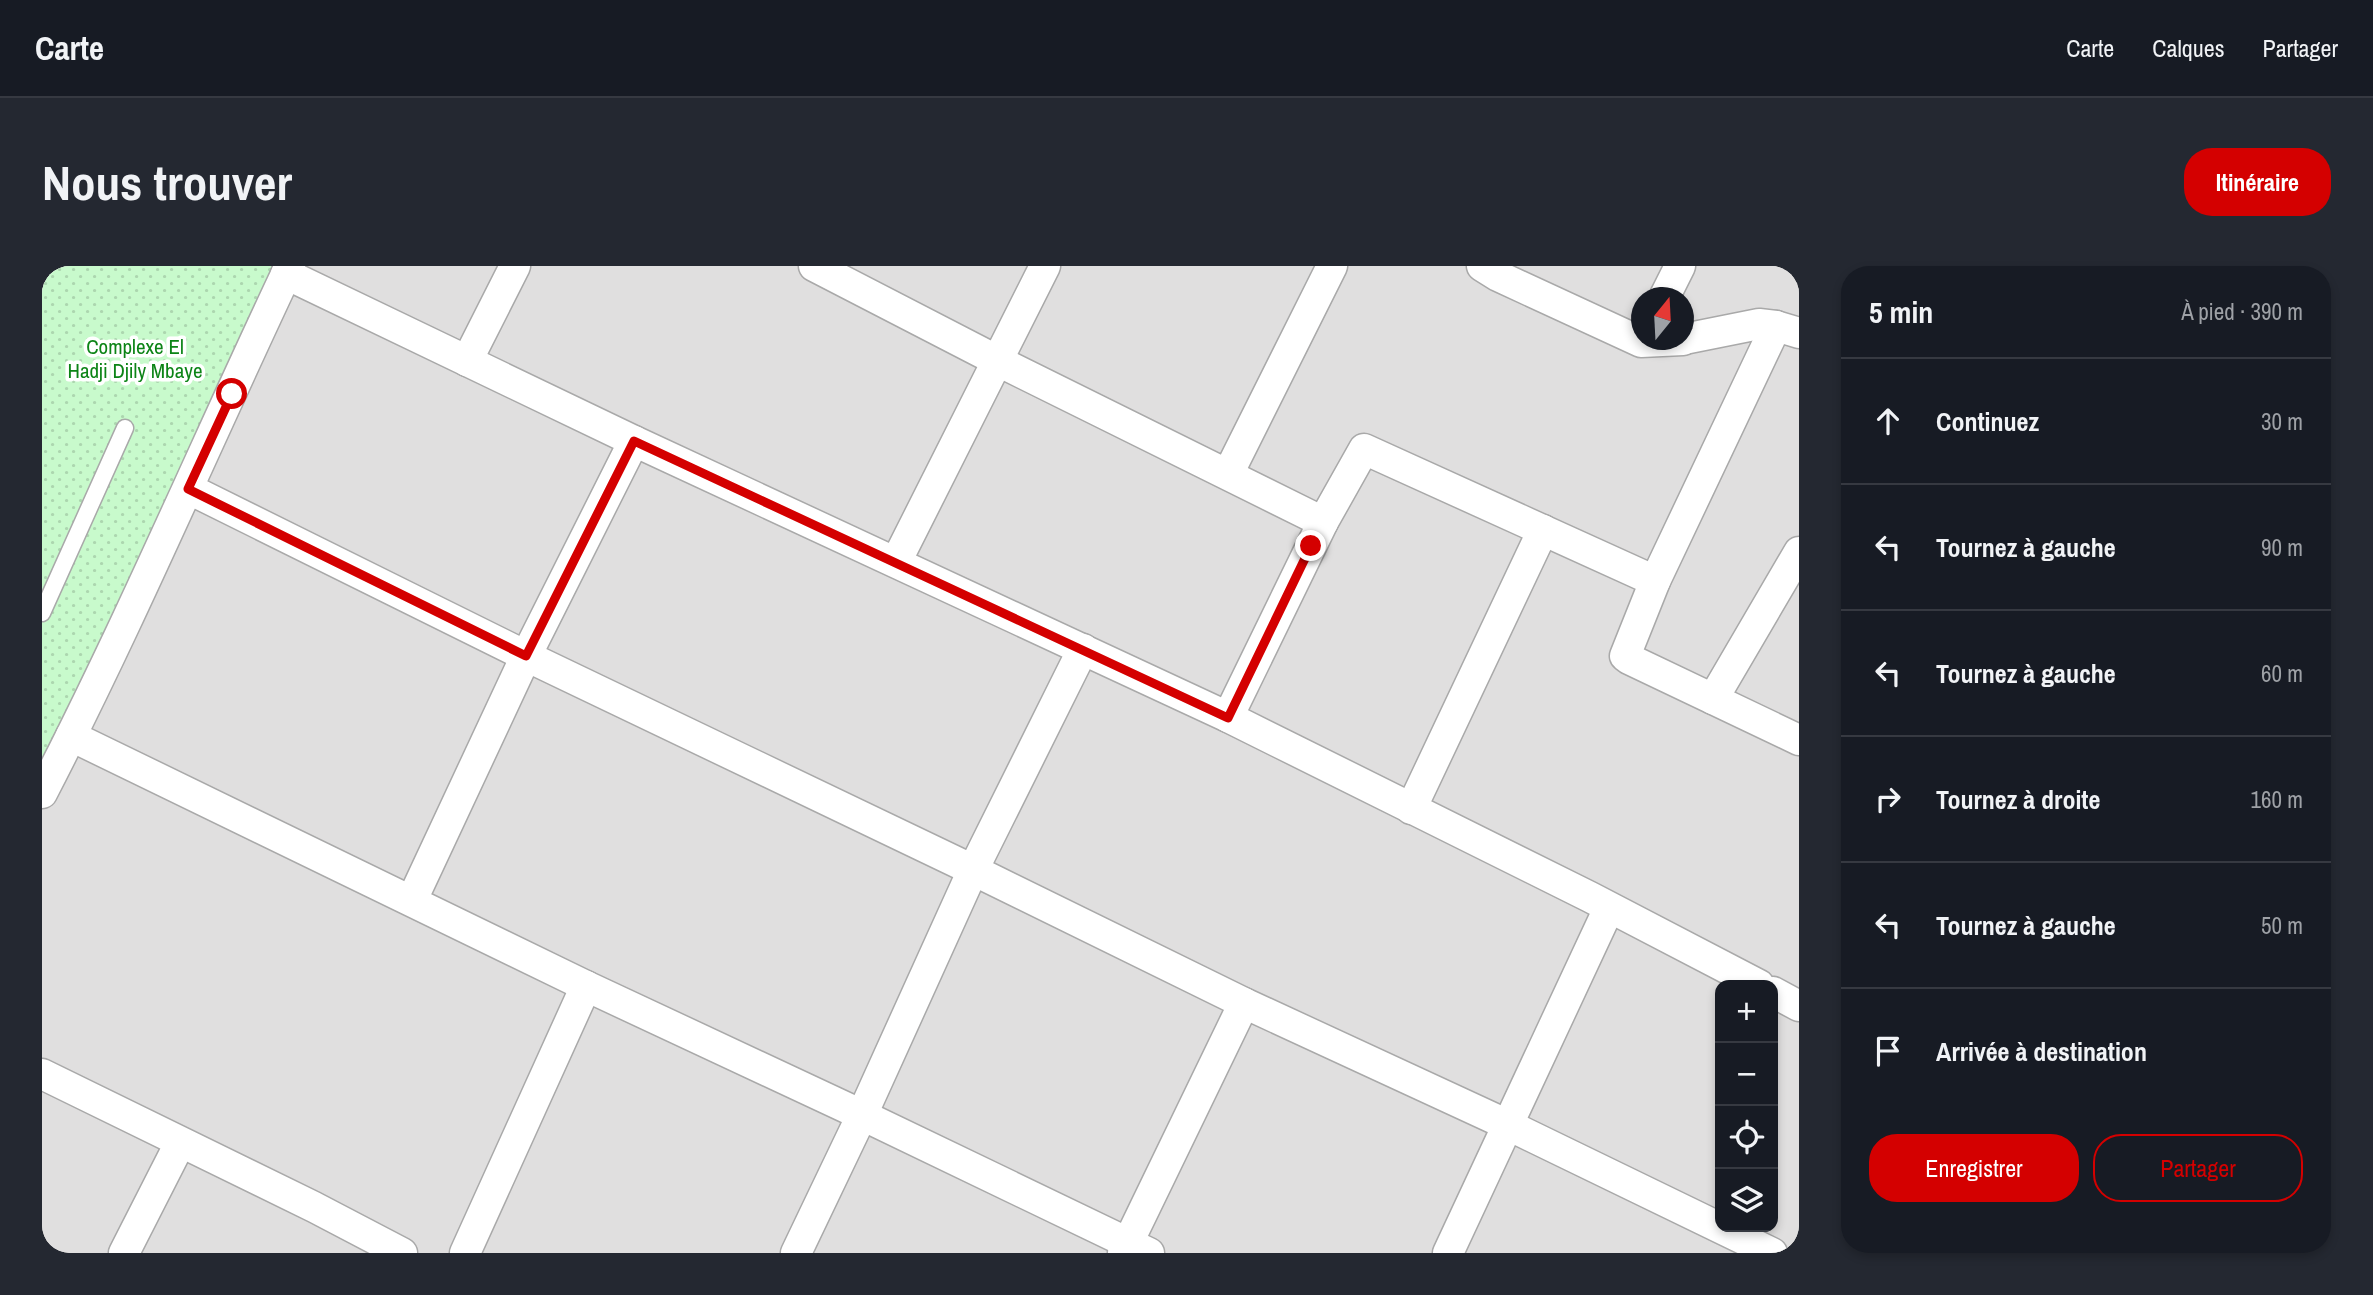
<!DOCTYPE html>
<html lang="fr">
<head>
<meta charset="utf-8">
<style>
	:root { --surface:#171b24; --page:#242831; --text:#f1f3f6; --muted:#9ea1a6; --line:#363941; --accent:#d40000 }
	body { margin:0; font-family:"Archivo Narrow",sans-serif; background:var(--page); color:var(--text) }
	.controls { position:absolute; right:21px; bottom:21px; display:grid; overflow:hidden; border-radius:14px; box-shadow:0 4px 10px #0003 }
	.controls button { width:63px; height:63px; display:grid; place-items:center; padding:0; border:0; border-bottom:2px solid var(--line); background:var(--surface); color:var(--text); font:35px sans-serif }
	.compass { position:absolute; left:1589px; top:21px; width:63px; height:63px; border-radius:50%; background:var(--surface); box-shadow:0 4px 10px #0003; rotate:18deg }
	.stop { position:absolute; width:21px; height:21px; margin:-16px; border:5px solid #d40000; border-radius:50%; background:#fff }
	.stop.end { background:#d40000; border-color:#fff; box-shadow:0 2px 7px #0008 }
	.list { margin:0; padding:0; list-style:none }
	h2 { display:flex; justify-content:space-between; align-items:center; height:91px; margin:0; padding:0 28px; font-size:30px }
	h2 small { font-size:23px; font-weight:400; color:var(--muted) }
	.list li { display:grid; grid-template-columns:46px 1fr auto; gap:21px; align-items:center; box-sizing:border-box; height:126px; padding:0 28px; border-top:2px solid var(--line) }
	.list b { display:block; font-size:26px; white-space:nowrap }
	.list em { font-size:23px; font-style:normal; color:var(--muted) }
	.actions { display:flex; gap:14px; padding:21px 28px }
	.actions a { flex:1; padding:16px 0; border:2px solid var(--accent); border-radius:28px; text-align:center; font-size:24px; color:var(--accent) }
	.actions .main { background:var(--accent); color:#fff }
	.icon { flex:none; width:38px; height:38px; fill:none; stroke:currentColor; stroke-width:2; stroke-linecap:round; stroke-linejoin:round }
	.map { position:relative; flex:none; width:1757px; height:987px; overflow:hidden; border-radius:28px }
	header { display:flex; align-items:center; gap:42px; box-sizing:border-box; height:98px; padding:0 35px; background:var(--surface); border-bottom:2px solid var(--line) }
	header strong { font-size:33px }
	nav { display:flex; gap:38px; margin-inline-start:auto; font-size:24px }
	.intro { display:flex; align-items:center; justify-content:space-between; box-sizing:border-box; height:168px; padding:0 42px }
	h1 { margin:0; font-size:49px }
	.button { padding:18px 32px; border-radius:28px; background:var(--accent); color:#fff; font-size:24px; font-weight:700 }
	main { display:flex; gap:42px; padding:0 42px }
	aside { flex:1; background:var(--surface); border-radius:28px; box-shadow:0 4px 10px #0003 }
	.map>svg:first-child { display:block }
	.residential { fill:#e0dfdf; fill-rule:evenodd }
	.park { fill:url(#park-dots) }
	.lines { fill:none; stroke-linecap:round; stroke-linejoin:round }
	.lane-casing { stroke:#a9a9a9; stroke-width:19 }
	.street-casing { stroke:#a9a9a9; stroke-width:33 }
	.lane { stroke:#fff; stroke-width:16 }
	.street { stroke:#fff; stroke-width:30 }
	.route { stroke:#d40000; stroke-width:9 }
	.labels { text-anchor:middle; stroke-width:7; stroke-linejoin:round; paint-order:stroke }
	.park-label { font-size:21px; fill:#0c8416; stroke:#fff }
</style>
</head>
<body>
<header>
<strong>Carte</strong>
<nav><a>Carte</a><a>Calques</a><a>Partager</a></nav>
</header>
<div class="intro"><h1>Nous trouver</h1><a class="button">Itinéraire</a></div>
<main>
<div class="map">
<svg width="1757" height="987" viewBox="0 0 1757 987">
	<defs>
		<pattern id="park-dots" width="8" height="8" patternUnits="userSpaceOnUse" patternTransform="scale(1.75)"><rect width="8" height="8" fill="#c8facc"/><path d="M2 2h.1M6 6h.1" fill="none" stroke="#acd6af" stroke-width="1.8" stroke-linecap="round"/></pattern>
	</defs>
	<rect width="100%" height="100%" fill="#f2efe9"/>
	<path class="residential" d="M0 0H1757V987H0ZM1600 32H1642V74H1600ZM1678 719H1731V961H1678Z"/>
	<path class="park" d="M0 0H239L0 504Z"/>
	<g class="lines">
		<defs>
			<path id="lane" d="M0 347 83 162"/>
			<g id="street">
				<path d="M772 0 956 95 1281 256"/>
				<path d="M1440 0 1456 10 1599 76 1641 74"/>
				<path d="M244 8 592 175 1186 451 1548 631 1717 719"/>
				<path d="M1622 32 1638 0"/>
				<path d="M1734 60 1613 315 1583 390 1587 393 1757 474"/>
				<path d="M1642 73 1717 58 1734 60 1757 67"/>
				<path d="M425 95 473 0"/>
				<path d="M1186 208 1290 0"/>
				<path d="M147 223 484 390 931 604 1202 737 1466 859 1730 987"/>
				<path d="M854 296 1003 0"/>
				<path d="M1671 433 1757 286"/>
				<path d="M1186 451 1281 256 1322 183 1613 315"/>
				<path d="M29 470 544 720 820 849 1107 987"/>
				<path d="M0 527C89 355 165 175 248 0"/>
				<path d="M1369 543 1501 264"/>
				<path d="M370 634 484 390 592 175"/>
				<path d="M1731 726 1757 740"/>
				<path d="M0 808 272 941 360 987"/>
				<path d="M82 987 138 877"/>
				<path d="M423 987 544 720"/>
				<path d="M754 987 820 849 931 604 1041 383"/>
				<path d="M1081 987 1202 737"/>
				<path d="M1406 987 1567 642"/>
			</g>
		</defs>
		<use href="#lane" class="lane-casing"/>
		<use href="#street" class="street-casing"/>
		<use href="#lane" class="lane"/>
		<use href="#street" class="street"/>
	</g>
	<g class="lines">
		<path class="route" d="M190 128 146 223 484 390 592 175 1186 452 1269 280"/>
	</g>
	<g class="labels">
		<g class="park-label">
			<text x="93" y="88">Complexe El<tspan x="93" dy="24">Hadji Djily Mbaye</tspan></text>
		</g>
	</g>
</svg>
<div class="controls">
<button>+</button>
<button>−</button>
<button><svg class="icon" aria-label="locate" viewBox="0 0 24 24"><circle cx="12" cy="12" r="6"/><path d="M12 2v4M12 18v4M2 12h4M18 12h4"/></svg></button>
<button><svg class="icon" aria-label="layers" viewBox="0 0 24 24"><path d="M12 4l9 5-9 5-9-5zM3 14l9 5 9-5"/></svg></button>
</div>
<svg class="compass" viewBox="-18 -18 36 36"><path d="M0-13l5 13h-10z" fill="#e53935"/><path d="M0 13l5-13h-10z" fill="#9ea1a6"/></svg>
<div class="stop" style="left:190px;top:128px"></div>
<div class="stop end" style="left:1269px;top:280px"></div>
</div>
<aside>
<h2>5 min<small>À pied · 390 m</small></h2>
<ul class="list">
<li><svg class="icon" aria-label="ahead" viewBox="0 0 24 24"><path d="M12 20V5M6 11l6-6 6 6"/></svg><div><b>Continuez</b></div><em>30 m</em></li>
<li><svg class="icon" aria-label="left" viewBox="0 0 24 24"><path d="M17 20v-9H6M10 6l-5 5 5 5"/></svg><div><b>Tournez à gauche</b></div><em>90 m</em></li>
<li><svg class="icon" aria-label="left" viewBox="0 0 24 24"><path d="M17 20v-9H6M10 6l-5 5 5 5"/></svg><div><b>Tournez à gauche</b></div><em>60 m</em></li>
<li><svg class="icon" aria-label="right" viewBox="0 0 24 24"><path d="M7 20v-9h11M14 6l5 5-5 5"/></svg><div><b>Tournez à droite</b></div><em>160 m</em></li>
<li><svg class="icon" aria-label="left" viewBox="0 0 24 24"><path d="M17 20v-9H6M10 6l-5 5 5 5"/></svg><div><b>Tournez à gauche</b></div><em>50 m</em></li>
<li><svg class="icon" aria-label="arrive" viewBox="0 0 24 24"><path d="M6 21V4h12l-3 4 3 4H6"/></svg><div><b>Arrivée à destination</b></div></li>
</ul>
<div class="actions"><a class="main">Enregistrer</a><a>Partager</a></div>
</aside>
</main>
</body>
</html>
